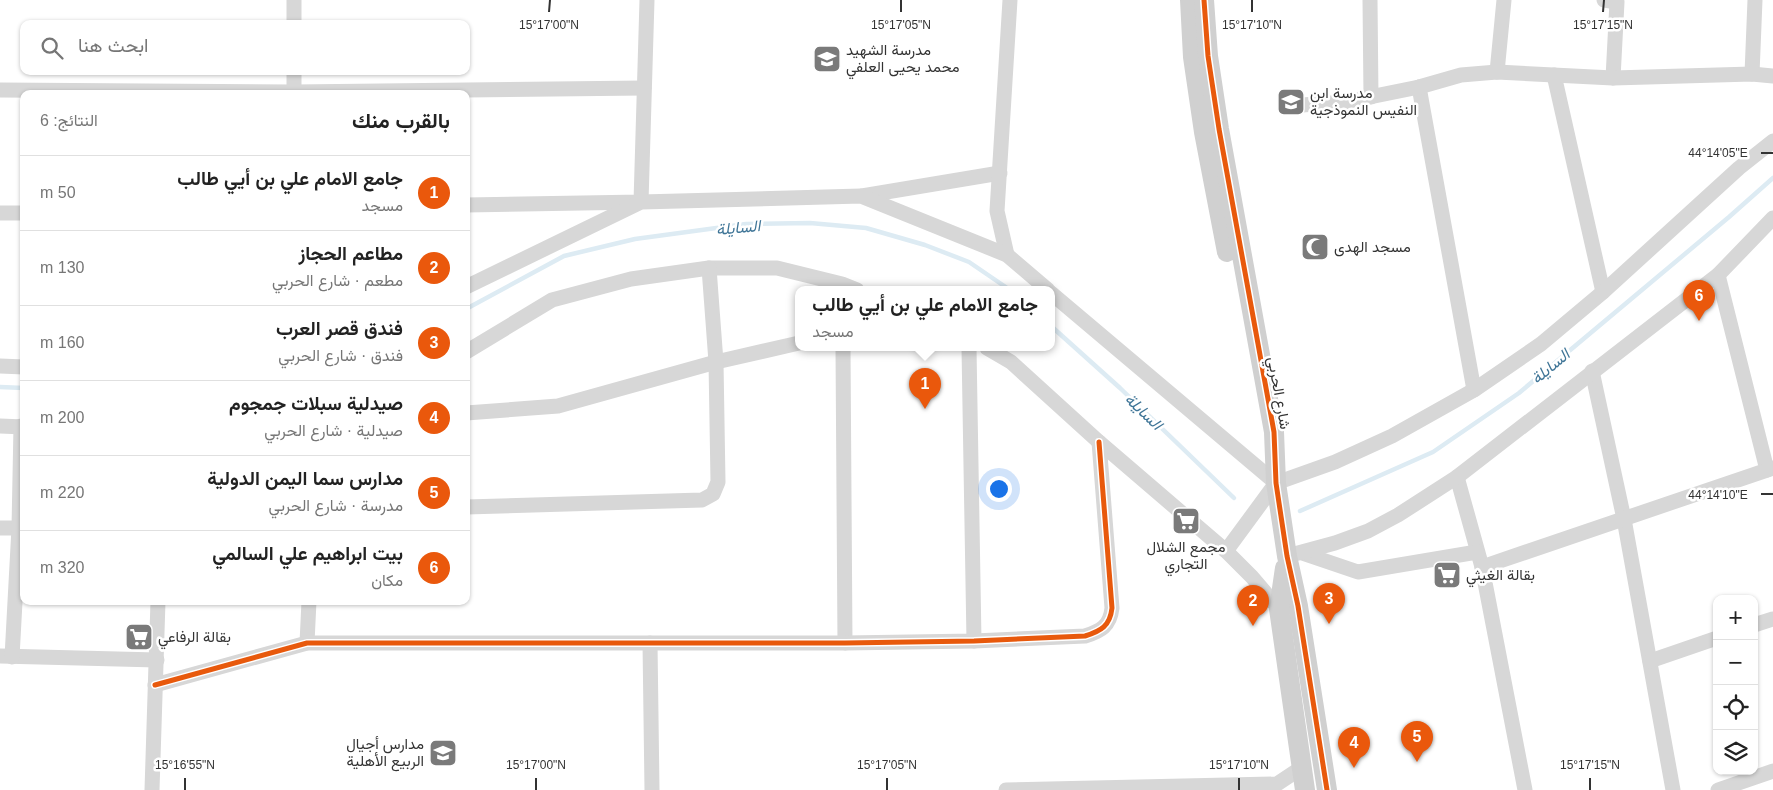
<!DOCTYPE html>
<html lang="ar">
<head>
<meta charset="utf-8">
<style>
	:root { --surface:#fff; --page:#f2f2f2; --text:#222; --muted:#767676; --line:#e0e0e0; --accent:#ea580c }
	body { margin:0; font-family:Helvetica,Vazirmatn,sans-serif; background:var(--page); color:var(--text); direction:rtl }
	.controls { position:absolute; right:15px; bottom:15px; display:grid; overflow:hidden; border-radius:10px; box-shadow:0 1px 4px #0004 }
	.controls button { width:45px; height:45px; display:grid; place-items:center; padding:0; border:0; border-bottom:1px solid var(--line); background:var(--surface); color:var(--text); font:25px sans-serif }
	.you { position:absolute; left:998px; top:488px; width:18px; height:18px; margin:-12px; border:4px solid #fff; border-radius:50%; background:#1a73e8; box-shadow:0 0 0 8px #1a73e833 }
	.badge { display:grid; place-items:center; width:32px; height:32px; border-radius:50%; background:var(--accent); color:#fff; font-size:16px; font-weight:700 }
	.pin { position:absolute; translate:-50% -41px; filter:drop-shadow(0 1px 2px #0008) }
	.pin::after { content:''; position:absolute; top:26px; width:18px; height:15px; background:inherit; clip-path:polygon(0 0,100% 0,50% 100%) }
	.popup { position:absolute; left:795px; top:286px; width:260px; height:65px; box-sizing:border-box; display:grid; place-content:center; border-radius:10px; background:var(--surface); filter:drop-shadow(0 1px 4px #0005); font-size:16px; white-space:nowrap; color:var(--muted) }
	.popup b { font-size:19px; color:var(--text) }
	.popup::after { content:''; position:absolute; left:50%; top:100%; margin-left:-10px; border:10px solid transparent; border-top-color:var(--surface) }
	.list { margin:0; padding:0; list-style:none }
	h2 { display:flex; justify-content:space-between; align-items:center; height:65px; margin:0; padding:0 20px; font-size:21px }
	h2 small { font-size:16px; font-weight:400; color:var(--muted) }
	.list li { display:grid; grid-template-columns:32px 1fr auto; gap:15px; align-items:center; box-sizing:border-box; height:75px; padding:0 20px; border-top:1px solid var(--line) }
	.list b { display:block; font-size:19px; white-space:nowrap }
	.list p { margin:0; font-size:16px; white-space:nowrap; color:var(--muted) }
	.list em { font-size:16px; font-style:normal; color:var(--muted) }
	.icon { flex:none; width:28px; height:28px; fill:none; stroke:currentColor; stroke-width:2; stroke-linecap:round; stroke-linejoin:round }
	.map { position:relative; flex:none; width:1773px; height:790px; overflow:hidden; direction:ltr }
	.search { position:absolute; background:var(--surface); box-shadow:0 1px 4px #0004; left:20px; top:20px; width:450px; height:55px; display:flex; align-items:center; gap:12px; box-sizing:border-box; padding:0 18px; border-radius:10px; color:var(--muted); font-size:19px }
	.panel { position:absolute; background:var(--surface); box-shadow:0 1px 4px #0004; left:20px; top:90px; width:450px; height:515px; border-radius:10px; direction:rtl }
	.map>svg:first-child { display:block }
	.lines { fill:none; stroke-linecap:round; stroke-linejoin:round }
	.stream { stroke:#ddebf3; stroke-width:4.5 }
	.street { stroke:#d7d7d7; stroke-width:15 }
	.secondary { stroke:#d0d0d0; stroke-width:20 }
	.cycleway-casing { stroke:#fff; stroke-width:8 }
	.cycleway { stroke:#e8590c; stroke-width:5 }
	.ticks { fill:none; stroke:#333; stroke-width:2 }
	.labels { text-anchor:middle; stroke-width:5; stroke-linejoin:round; paint-order:stroke }
	.poi-label { font-size:15px; fill:#333; stroke:#fff; text-anchor:start }
	.street-label { font-size:15px; fill:#333; stroke:#fff }
	.water-label { font-size:16px; font-style:italic; fill:#3f7597; stroke:#fff }
	.ticks-label { font-size:12px; text-anchor:middle; fill:#333; stroke:#fff; stroke-width:5; stroke-linejoin:round; paint-order:stroke }
</style>
</head>
<body>
<div class="map">
<svg width="1773" height="790" viewBox="0 0 1773 790">
	<rect width="100%" height="100%" fill="#fff"/>
	<g class="lines">
		<g class="stream">
			<path d="M466 309 564 256 635 239 746 224 810 223 866 228 925 245 969 262 1010 290"/>
			<path d="M1051 326 1120 388 1234 498"/>
			<path d="M0 387 24 388"/>
			<path d="M1300 511 1433 452 1519 393 1729 217 1773 178"/>
		</g>
		<g class="street">
			<path d="M1370 0 1371 97"/>
			<path d="M1604 0 1617 2 1613 78"/>
			<path d="M294 24V0"/>
			<path d="M1497 72 1504 0"/>
			<path d="M1752 74 1755 0"/>
			<path d="M1554 75 1603 292"/>
			<path d="M1419 87 1474 390"/>
			<path d="M0 90 294 92 644 88"/>
			<path d="M294 92V71"/>
			<path d="M1302 105 1345 102 1419 87 1461 75 1497 72 1613 78 1752 74 1773 76"/>
			<path d="M862 196 1000 173"/>
			<path d="M466 205 641 202 647 0"/>
			<path d="M0 213H24"/>
			<path d="M1007 255 997 211 1010 0"/>
			<path d="M1718 275 1767 470"/>
			<path d="M466 287 641 202 861 196 1007 255 1048 290"/>
			<path d="M1051 293 1276 483"/>
			<path d="M843 348 845 643"/>
			<path d="M969 348 974 641"/>
			<path d="M987 348 1011 362 1099 442 1226 551 1252 577 1279 609"/>
			<path d="M466 352 552 300 631 279 709 268H777L842 284 857 290"/>
			<path d="M0 366 24 367"/>
			<path d="M1592 371 1624 519 1673 790"/>
			<path d="M466 413 558 406 716 362 799 343"/>
			<path d="M0 426 24 427"/>
			<path d="M1457 477 1482 567 1525 790"/>
			<path d="M466 507 702 500 713 494 718 482 716 362 709 268"/>
			<path d="M0 528H19"/>
			<path d="M1226 551 1276 483 1335 462 1392 436 1474 390 1541 344 1603 292 1739 168 1773 141"/>
			<path d="M1302 553 1358 572 1477 552"/>
			<path d="M1287 556 1335 543 1368 531 1398 515 1457 477 1718 275 1773 218"/>
			<path d="M1482 567 1773 468"/>
			<path d="M1754 625 1773 619"/>
			<path d="M307 643 309 601"/>
			<path d="M650 643 652 790"/>
			<path d="M0 656 157 660"/>
			<path d="M12 657 19 528 21 426"/>
			<path d="M1650 661 1717 638"/>
			<path d="M155 685 307 643H845L974 641 1085 636C1101 631 1110 626 1112 608L1099 442"/>
			<path d="M152 790 158 601"/>
			<path d="M1006 790 1277 784 1301 768"/>
			<path d="M1718 790 1773 771"/>
		</g>
		<g class="secondary">
			<path d="M1190 0 1193 57 1204 132 1227 252"/>
			<path d="M1204 0 1208 56 1219 129 1274 432 1276 483 1287 556 1298 606 1327 790"/>
			<path d="M1285 568 1279 609 1305 790"/>
		</g>
		<defs>
			<g id="cycleway">
				<path d="M1204 0 1208 56 1219 129 1274 432 1276 483 1287 556 1298 606 1327 790"/>
				<path d="M155 685 307 643H845L974 641 1085 636C1101 631 1110 626 1112 608L1099 442"/>
			</g>
		</defs>
		<use href="#cycleway" class="cycleway-casing"/>
		<use href="#cycleway" class="cycleway"/>
	</g>
	<path class="ticks" d="M549 12 550 0M901 12V0M1252 12V0M1603 12 1604 0M1761 153H1773M1761 494H1773M185 790V778M536 790V778M887 790V778M1239 790V778M1590 790V778"/>
	<defs>
		<symbol id="school-square" viewBox="-11 -11 22 22"><rect x="-9" y="-9" width="18" height="18" rx="4" fill="#7a7a7a" stroke="#fff"/><path d="M0-5L7-2L0 1L-7-2ZM-4 1L0 2.5L4 1V4Q0 6-4 4Z" fill="#fff"/></symbol>
		<symbol id="mosque-square" viewBox="-11 -11 22 22"><rect x="-9" y="-9" width="18" height="18" rx="4" fill="#7a7a7a" stroke="#fff"/><path d="M3.5-4.9A6 6 0 1 0 3.5 4.9A5 5 0 1 1 3.5-4.9Z" fill="#fff"/></symbol>
		<symbol id="supermarket-square" viewBox="-11 -11 22 22"><rect x="-9" y="-9" width="18" height="18" rx="4" fill="#7a7a7a" stroke="#fff"/><path d="M-6-5.5h2.5l.6 2H6L4.5 2H-2.5L-4.4-4H-6ZM-1.5 3.2a1.3 1.3 0 1 0 .1 0ZM3 3.2a1.3 1.3 0 1 0 .1 0Z" fill="#fff"/></symbol>
	</defs>
	<g fill-rule="evenodd">
		<use href="#school-square" x="811" y="43" width="32" height="32"/>
		<use href="#school-square" x="1275" y="86" width="32" height="32"/>
		<use href="#mosque-square" x="1299" y="231" width="32" height="32"/>
		<use href="#supermarket-square" x="1170" y="505" width="32" height="32"/>
		<use href="#supermarket-square" x="1431" y="559" width="32" height="32"/>
		<use href="#supermarket-square" x="123" y="621" width="32" height="32"/>
		<use href="#school-square" x="427" y="737" width="32" height="32"/>
	</g>
	<g class="labels">
		<g class="poi-label">
			<text x="846" y="55">مدرسة الشهيد<tspan x="846" dy="17">محمد يحيى العلفي</tspan></text>
			<text x="1310" y="98">مدرسة ابن<tspan x="1310" dy="17">النفيس النموذجية</tspan></text>
			<text x="1334" y="252">مسجد الهدى</text>
			<text x="1186" y="552" text-anchor="middle">مجمع الشلال<tspan x="1186" dy="17">التجاري</tspan></text>
			<text x="1466" y="580">بقالة الغيثي</text>
			<text x="158" y="642">بقالة الرفاعي</text>
			<text x="424" y="749" text-anchor="end">مدارس أجيال<tspan x="424" dy="17">الربيع الأهلية</tspan></text>
		</g>
		<g class="street-label">
			<text transform="translate(1279 393) rotate(80)" y="5">شارع الحربي</text>
		</g>
		<g class="water-label">
			<text transform="translate(738 227) rotate(-5)" y="6">السايلة</text>
			<text transform="translate(1550 366) rotate(-40)" y="6">السايلة</text>
			<text transform="translate(1144 411) rotate(44)" y="6">السايلة</text>
		</g>
	</g>
	<g class="ticks-label">
		<text x="549" y="29">15°17'00"N</text>
		<text x="901" y="29">15°17'05"N</text>
		<text x="1252" y="29">15°17'10"N</text>
		<text x="1603" y="29">15°17'15"N</text>
		<text x="1718" y="157">44°14'05"E</text>
		<text x="1718" y="499">44°14'10"E</text>
		<text x="185" y="769">15°16'55"N</text>
		<text x="536" y="769">15°17'00"N</text>
		<text x="887" y="769">15°17'05"N</text>
		<text x="1239" y="769">15°17'10"N</text>
		<text x="1590" y="769">15°17'15"N</text>
	</g>
</svg>
<div class="controls">
<button>+</button>
<button>−</button>
<button><svg class="icon" aria-label="locate" viewBox="0 0 24 24"><circle cx="12" cy="12" r="6"/><path d="M12 2v4M12 18v4M2 12h4M18 12h4"/></svg></button>
<button><svg class="icon" aria-label="layers" viewBox="0 0 24 24"><path d="M12 4l9 5-9 5-9-5zM3 14l9 5 9-5"/></svg></button>
</div>
<div class="you"></div>
<div class="pin badge" style="left:925px;top:409px">1</div>
<div class="popup"><b>جامع الامام علي بن أيي طالب</b>مسجد</div>
<div class="pin badge" style="left:1253px;top:626px">2</div>
<div class="pin badge" style="left:1329px;top:624px">3</div>
<div class="pin badge" style="left:1354px;top:768px">4</div>
<div class="pin badge" style="left:1417px;top:762px">5</div>
<div class="pin badge" style="left:1699px;top:321px">6</div>
<div class="search"><svg class="icon" aria-label="search" viewBox="0 0 24 24"><circle cx="10" cy="10" r="6"/><path d="M15 15l6 6"/></svg>ابحث هنا</div>
<section class="panel">
<h2>بالقرب منك<small>النتائج: 6</small></h2>
<ul class="list">
<li><span class="badge">1</span><div><b>جامع الامام علي بن أيي طالب</b><p>مسجد</p></div><em>50 m</em></li>
<li><span class="badge">2</span><div><b>مطاعم الحجاز</b><p>مطعم · شارع الحربي</p></div><em>130 m</em></li>
<li><span class="badge">3</span><div><b>فندق قصر العرب</b><p>فندق · شارع الحربي</p></div><em>160 m</em></li>
<li><span class="badge">4</span><div><b>صيدلية سبلات جمجوم</b><p>صيدلية · شارع الحربي</p></div><em>200 m</em></li>
<li><span class="badge">5</span><div><b>مدارس سما اليمن الدولية</b><p>مدرسة · شارع الحربي</p></div><em>220 m</em></li>
<li><span class="badge">6</span><div><b>بيت ابراهيم علي السالمي</b><p>مكان</p></div><em>320 m</em></li>
</ul>
</section>
</div>
</body>
</html>
